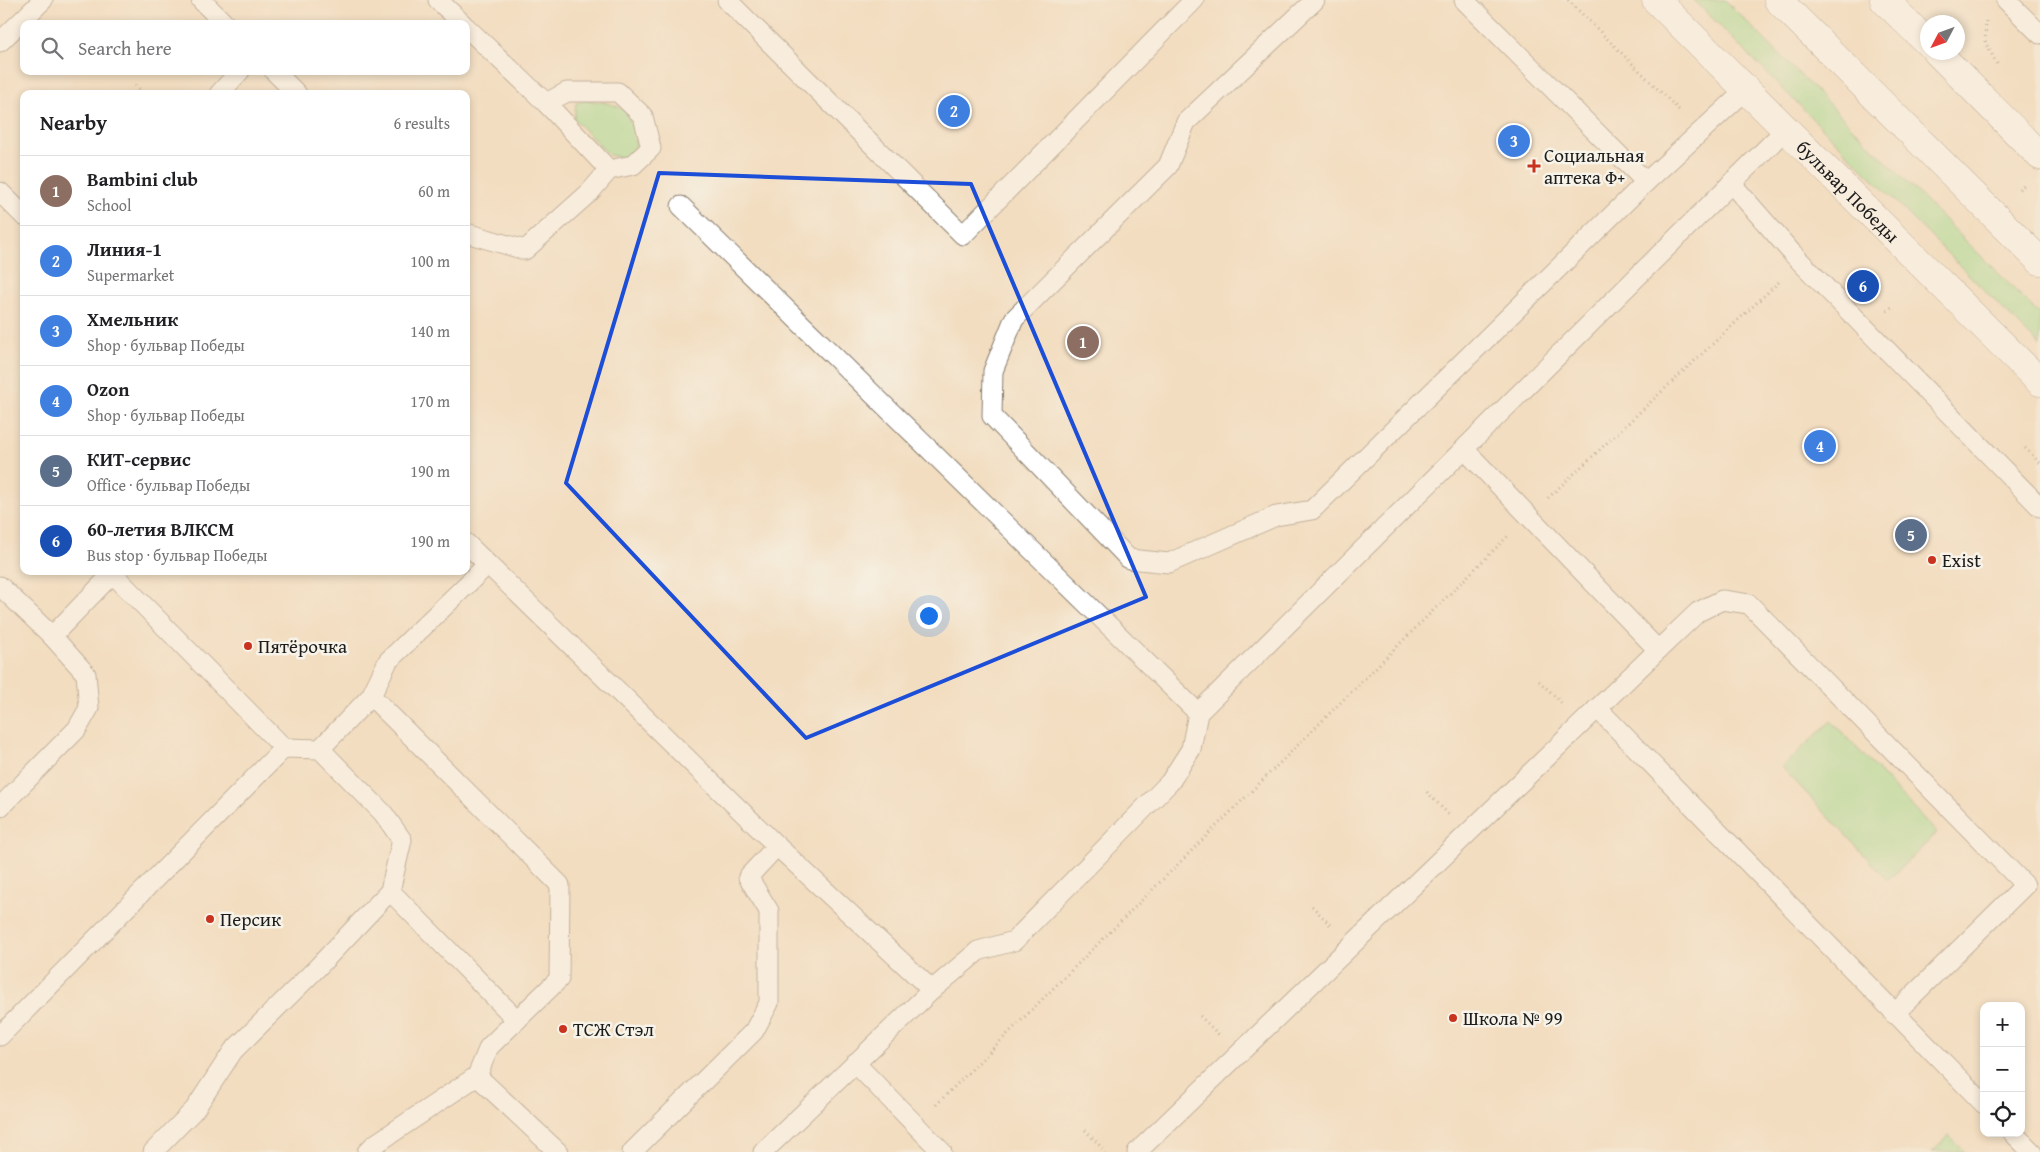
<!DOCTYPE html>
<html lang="en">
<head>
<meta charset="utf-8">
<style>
	:root { --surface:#fff; --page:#f2f2f2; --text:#202124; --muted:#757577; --line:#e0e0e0; --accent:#2563eb }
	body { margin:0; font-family:"Gentium Book Plus",serif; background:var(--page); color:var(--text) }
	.controls { position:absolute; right:15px; bottom:15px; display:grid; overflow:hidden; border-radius:10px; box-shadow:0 2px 8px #0003 }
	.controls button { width:45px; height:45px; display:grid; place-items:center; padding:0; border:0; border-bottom:1px solid var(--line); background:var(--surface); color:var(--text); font:25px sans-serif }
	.compass { position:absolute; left:1920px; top:15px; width:45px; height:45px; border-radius:50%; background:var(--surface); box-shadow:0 2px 8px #0003; rotate:229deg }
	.you { position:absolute; left:928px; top:615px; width:18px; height:18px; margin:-12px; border:4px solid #fff; border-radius:50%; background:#1a73e8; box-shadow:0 0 0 8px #1a73e833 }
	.badge { display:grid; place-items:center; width:32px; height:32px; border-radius:50%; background:var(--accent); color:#fff; font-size:16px; font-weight:700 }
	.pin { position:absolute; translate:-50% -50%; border:2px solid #fff; box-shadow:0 1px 5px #0006 }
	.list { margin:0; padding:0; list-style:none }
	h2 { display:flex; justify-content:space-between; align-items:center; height:65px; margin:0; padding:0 20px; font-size:21px }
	h2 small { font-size:16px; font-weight:400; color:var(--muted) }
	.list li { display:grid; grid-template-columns:32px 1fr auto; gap:15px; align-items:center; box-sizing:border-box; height:70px; padding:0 20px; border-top:1px solid var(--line) }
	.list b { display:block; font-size:19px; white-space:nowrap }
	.list p { margin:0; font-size:16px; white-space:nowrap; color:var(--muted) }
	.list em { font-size:16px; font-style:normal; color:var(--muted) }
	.icon { flex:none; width:28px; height:28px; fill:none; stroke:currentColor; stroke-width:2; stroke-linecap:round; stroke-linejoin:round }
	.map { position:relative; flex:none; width:2040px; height:1152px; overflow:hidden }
	.search { position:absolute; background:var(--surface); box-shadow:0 2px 8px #0003; left:20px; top:20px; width:450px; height:55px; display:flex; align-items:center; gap:12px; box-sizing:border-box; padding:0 18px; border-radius:10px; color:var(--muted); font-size:19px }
	.panel { position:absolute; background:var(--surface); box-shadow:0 2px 8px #0003; left:20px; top:90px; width:450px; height:485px; border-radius:10px }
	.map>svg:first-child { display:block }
	.green { fill:#9fde93; stroke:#5e7d58 }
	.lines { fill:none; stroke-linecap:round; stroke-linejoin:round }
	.service-casing { stroke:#877c6e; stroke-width:21 }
	.minor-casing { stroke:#877c6e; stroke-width:29 }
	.tertiary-casing { stroke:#877c6e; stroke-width:29 }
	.primary-casing { stroke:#877c6e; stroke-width:29 }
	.path { stroke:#877c6e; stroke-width:3; stroke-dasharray:1 4; stroke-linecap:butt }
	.service { stroke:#fff; stroke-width:19 }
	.minor { stroke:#fff; stroke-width:28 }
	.tertiary { stroke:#fff; stroke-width:28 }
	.primary { stroke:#fff; stroke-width:28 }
	.marked { fill:none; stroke:#1d4ed8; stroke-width:4; stroke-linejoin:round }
	.poi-dot { fill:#c8321e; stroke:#f7f3e8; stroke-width:2 }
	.labels { text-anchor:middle; stroke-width:5; stroke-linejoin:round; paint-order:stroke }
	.poi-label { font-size:19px; fill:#1c1c1c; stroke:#f7f3e8; text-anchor:start }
	.street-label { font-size:19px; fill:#1c1c1c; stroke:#f7f3e8 }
</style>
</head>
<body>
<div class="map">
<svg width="2040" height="1152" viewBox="0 0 2040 1152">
	<rect width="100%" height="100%" fill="#f7f3e8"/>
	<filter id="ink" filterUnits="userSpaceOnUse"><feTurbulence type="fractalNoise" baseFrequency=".02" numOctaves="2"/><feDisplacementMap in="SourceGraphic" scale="10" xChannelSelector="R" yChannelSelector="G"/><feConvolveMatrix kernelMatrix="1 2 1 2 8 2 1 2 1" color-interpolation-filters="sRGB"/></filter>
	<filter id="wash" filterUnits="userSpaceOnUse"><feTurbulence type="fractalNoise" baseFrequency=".0096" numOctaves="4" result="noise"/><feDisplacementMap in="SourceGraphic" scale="20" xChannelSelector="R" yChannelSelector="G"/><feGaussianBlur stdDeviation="1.12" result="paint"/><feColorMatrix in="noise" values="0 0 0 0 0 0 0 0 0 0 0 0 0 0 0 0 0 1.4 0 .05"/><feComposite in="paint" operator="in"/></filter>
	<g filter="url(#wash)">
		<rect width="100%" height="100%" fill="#f2ddc0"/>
		<g class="green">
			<path d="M1694 0H1725L2040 315V346Z"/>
			<path d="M586 100C625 105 629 106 636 146L626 158 609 155 574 119 576 103Z"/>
			<path d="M1831 721 1937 833 1888 880 1782 767Z"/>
			<path d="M1949 1136 1965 1152H1932Z"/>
		</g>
	</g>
	<g filter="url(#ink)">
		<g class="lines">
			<defs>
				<g id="service">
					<path d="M201 0 225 24"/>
					<path d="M438 0 463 24"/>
					<path d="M727 0 963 235 1194 0"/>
					<path d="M1315 0 1186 122 1168 166 1014 319 993 371 992 416 1129 559 1169 563 1276 516 1312 510 1646 182 1746 90"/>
					<path d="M1464 0 1646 182"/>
					<path d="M2006 0 2040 34"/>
					<path d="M466 27 546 103 609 170 590 192 525 250 466 233"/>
					<path d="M0 42 43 0"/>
					<path d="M274 71 297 94"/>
					<path d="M219 94 240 71"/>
					<path d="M546 103 567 92H618L643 116 651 148 633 165 609 170"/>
					<path d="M1731 183 1793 254 2040 507"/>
					<path d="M0 192 24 216"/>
					<path d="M681 206 1198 713"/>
					<path d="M1465 450 1658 650"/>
					<path d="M466 543 777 846 932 990"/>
					<path d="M113 574 284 748 320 749 383 813 402 840 390 891 517 1020"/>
					<path d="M0 586 52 636 86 674 89 708 77 729 0 807"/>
					<path d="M52 636 115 571"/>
					<path d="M1597 708 1984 1104"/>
					<path d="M320 749 371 696"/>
					<path d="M0 1036 284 748"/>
					<path d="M855 1063 942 1152"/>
					<path d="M477 1076 558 1152"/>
					<path d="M2013 1133 2032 1152"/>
					<path d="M153 1152 195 1109 233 1051 317 968 390 891"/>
					<path d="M367 1152 374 1145 477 1076 489 1047 559 979 560 885 371 696 388 661 487 565"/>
					<path d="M632 1152 754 1031 769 1003V911L748 877 777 846"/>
					<path d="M763 1152 932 990 978 951 1014 941 1170 782 1191 749 1198 713 1786 129"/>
					<path d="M1137 1152 1658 650 1698 612 1722 600 1749 604 2025 885 1894 1014"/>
				</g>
				<g id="minor">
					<path d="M1884 0 1928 43"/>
					<path d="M1937 52 2040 156"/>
				</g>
				<path id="tertiary" d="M1888 4 1892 0"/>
				<g id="primary">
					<path id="s1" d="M1656 0 2040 382"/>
					<path d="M1778 0 2040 261"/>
				</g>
			</defs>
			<use href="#service" class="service-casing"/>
			<use href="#minor" class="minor-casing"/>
			<use href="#tertiary" class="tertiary-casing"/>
			<use href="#primary" class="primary-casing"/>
			<g class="path">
				<path d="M1568 0 1681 112"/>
				<path d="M1986 21 1985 42 1997 64"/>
				<path d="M135 85 145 94"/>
				<path d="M2019 189 2026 183"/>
				<path d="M1887 311 1893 306"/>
				<path d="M2025 448 2040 463"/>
				<path d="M1548 498 1781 280"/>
				<path d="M1539 681 1564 705"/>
				<path d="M1427 792 1449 815"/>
				<path d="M1312 906 1332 927"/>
				<path d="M1200 1016 1219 1035"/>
				<path d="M936 1105 1509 535"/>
				<path d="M1085 1130 1106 1152"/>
			</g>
			<use href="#service" class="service"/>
			<use href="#minor" class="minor"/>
			<use href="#tertiary" class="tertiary"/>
			<use href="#primary" class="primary"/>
		</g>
	</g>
	<path d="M0 0H2040V1152H0ZM659 173 971 184 1146 597 806 738 566 483Z" fill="#f2ddc0" fill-opacity=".55" fill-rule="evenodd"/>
	<path class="marked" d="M659 173 971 184 1146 597 806 738 566 483Z"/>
	<g class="poi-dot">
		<path d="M1531.5 158.5h5v5h5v5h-5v5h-5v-5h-5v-5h5z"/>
		<circle cx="1932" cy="560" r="5"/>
		<circle cx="248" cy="646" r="5"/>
		<circle cx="210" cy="919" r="5"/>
		<circle cx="1453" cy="1018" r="5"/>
		<circle cx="563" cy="1029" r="5"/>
	</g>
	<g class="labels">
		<g class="poi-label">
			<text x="1544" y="162">Социальная<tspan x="1544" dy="22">аптека Ф+</tspan></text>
			<text x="1942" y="567">Exist</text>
			<text x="258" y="653">Пятёрочка</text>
			<text x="220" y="926">Персик</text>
			<text x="1463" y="1025">Школа № 99</text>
			<text x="573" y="1036">ТСЖ Стэл</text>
		</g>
		<g class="street-label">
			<text dy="7" stroke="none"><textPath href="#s1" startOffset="271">бульвар Победы</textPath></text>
		</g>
	</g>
</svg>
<div class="controls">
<button>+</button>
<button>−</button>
<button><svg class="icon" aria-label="locate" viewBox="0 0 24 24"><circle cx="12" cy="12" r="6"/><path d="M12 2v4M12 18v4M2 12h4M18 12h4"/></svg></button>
</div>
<svg class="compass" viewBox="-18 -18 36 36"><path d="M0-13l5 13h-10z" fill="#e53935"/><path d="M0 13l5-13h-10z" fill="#757577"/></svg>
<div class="you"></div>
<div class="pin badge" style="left:1083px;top:342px;background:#8d6e63">1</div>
<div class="pin badge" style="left:954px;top:111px;background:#3f7fe0">2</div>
<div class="pin badge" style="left:1514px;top:141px;background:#3f7fe0">3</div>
<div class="pin badge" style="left:1820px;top:446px;background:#3f7fe0">4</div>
<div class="pin badge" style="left:1911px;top:535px;background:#5c6f8a">5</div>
<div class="pin badge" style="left:1863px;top:286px;background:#1a4fb4">6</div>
<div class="search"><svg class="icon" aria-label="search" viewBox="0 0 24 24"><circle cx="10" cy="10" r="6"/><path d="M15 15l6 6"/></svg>Search here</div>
<section class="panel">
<h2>Nearby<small>6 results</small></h2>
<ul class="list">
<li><span class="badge" style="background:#8d6e63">1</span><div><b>Bambini club</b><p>School</p></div><em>60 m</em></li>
<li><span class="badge" style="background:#3f7fe0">2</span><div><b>Линия-1</b><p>Supermarket</p></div><em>100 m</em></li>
<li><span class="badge" style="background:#3f7fe0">3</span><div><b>Хмельник</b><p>Shop · бульвар Победы</p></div><em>140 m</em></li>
<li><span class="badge" style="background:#3f7fe0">4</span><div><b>Ozon</b><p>Shop · бульвар Победы</p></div><em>170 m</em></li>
<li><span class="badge" style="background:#5c6f8a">5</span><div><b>КИТ-сервис</b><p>Office · бульвар Победы</p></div><em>190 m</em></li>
<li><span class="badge" style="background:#1a4fb4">6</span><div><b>60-летия ВЛКСМ</b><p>Bus stop · бульвар Победы</p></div><em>190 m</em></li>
</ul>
</section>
</div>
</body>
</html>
